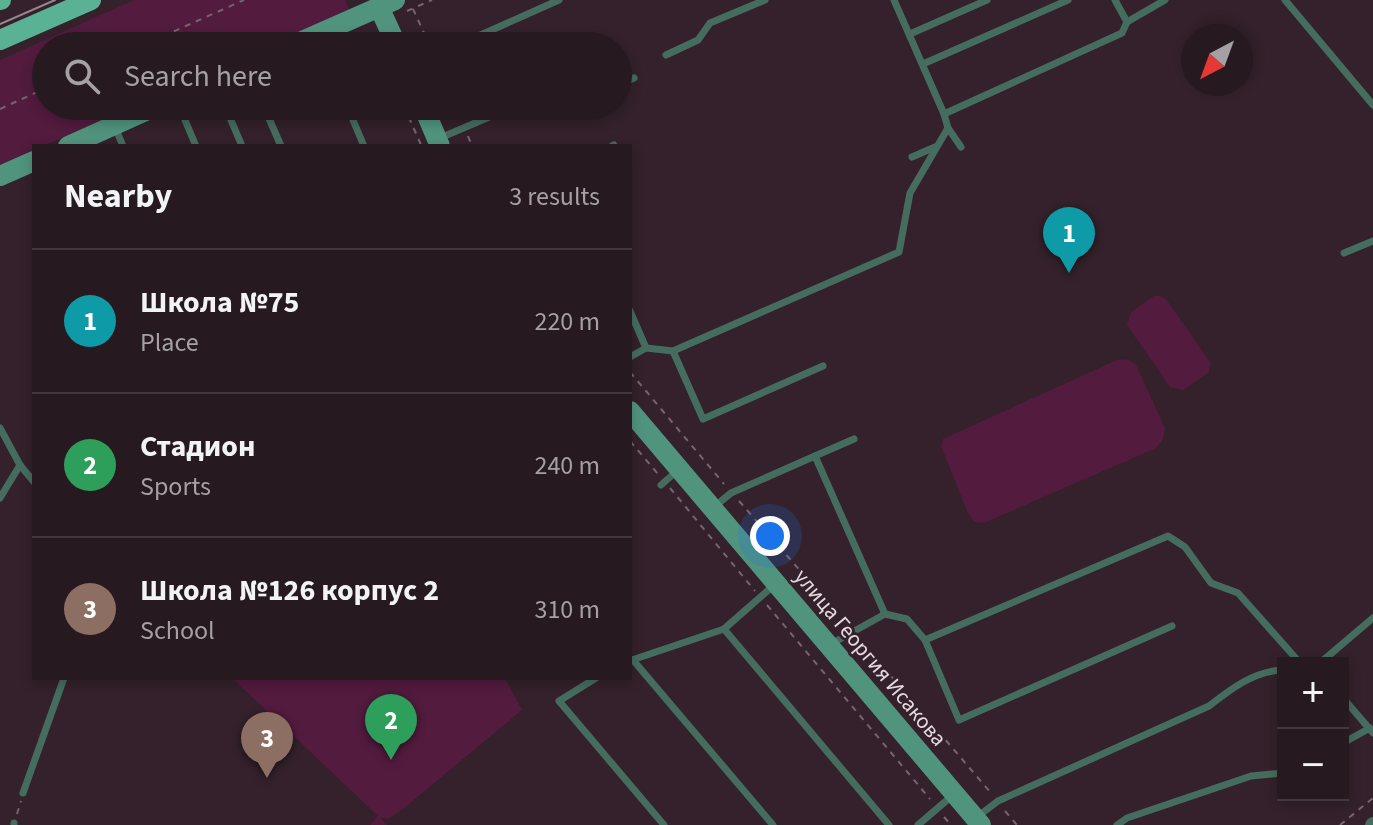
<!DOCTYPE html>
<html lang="en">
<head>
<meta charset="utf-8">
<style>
	:root { --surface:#271920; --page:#2f2229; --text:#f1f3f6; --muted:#a4a0a5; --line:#43383e; --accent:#0f766e }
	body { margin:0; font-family:"Source Sans 3",sans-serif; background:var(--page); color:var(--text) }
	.controls { position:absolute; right:24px; bottom:24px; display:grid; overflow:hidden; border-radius:0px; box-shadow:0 4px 12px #0003 }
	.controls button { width:72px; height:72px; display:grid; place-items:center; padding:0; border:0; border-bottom:2px solid var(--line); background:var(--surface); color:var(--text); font:40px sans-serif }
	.compass { position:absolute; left:1181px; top:24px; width:72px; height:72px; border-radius:50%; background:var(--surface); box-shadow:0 4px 12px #0003; rotate:221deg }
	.you { position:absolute; left:770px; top:536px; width:28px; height:28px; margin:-20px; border:6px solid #fff; border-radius:50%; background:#1a73e8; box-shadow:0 0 0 12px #1a73e833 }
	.badge { display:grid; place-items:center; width:52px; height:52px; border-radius:50%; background:var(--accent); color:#fff; font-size:26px; font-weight:700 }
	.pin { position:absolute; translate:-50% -66px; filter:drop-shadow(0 2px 4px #0008) }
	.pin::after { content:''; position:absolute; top:42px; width:28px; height:24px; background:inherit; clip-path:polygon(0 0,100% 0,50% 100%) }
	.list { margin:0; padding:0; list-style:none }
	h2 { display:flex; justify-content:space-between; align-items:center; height:104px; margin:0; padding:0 32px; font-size:34px }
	h2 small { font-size:26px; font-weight:400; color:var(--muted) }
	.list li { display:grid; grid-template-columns:52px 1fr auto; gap:24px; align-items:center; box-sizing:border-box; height:144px; padding:0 32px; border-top:2px solid var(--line) }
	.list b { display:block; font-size:30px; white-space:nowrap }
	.list p { margin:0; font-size:26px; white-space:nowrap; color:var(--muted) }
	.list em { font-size:26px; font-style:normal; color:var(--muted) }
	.icon { flex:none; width:44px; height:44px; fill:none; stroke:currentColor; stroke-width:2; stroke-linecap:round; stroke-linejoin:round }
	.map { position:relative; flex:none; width:1373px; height:825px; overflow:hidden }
	.search { position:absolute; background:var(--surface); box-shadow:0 4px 12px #0003; left:32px; top:32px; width:600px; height:88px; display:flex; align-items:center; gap:20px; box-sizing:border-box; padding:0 28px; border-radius:44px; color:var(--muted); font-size:30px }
	.panel { position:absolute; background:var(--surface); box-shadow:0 4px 12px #0003; left:32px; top:144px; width:600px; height:536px; border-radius:0px }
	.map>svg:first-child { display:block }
	.green { fill:#531b3e }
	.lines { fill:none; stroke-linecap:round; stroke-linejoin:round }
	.path { stroke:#76656e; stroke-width:2; stroke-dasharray:6 6; stroke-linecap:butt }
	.lane { stroke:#456d5f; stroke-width:7 }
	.street { stroke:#456d5f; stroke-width:14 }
	.secondary { stroke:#51947e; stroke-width:20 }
	.primary { stroke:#5ab295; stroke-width:20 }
	.tram { stroke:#978790; stroke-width:2 }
	.labels { text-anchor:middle; stroke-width:6; stroke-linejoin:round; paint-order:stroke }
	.street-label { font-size:22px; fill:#e6d9e0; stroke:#34212b }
</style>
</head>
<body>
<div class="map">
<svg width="1373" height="825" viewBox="0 0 1373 825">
	<rect width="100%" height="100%" fill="#34212b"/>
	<g class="green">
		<path d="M134 0H345L350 11 270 46H46V106H134L43 146H34V150L0 165V60Z"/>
		<path d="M1154 296H1161L1166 299 1210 362 1209 372 1183 390 1170 387 1127 325 1131 312Z"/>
		<path d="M1127 359 1136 365 1165 428 1163 439 1156 448 984 523 974 522 968 513 941 446 943 439 1117 360Z"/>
		<path d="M232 678H505L522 710 403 809 388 819 380 817 387 825H370L378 816Z"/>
	</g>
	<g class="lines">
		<g class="path">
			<path d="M413 9 430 46"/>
			<path d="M407 11 432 0"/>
			<path d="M141 46 244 0"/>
			<path d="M404 106 421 145"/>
			<path d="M455 106 461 119"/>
			<path d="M0 109 46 88"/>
			<path d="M468 136 472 146"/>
			<path d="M630 372 724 484"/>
			<path d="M630 441 658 474"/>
			<path d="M670 488 755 591"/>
			<path d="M739 501 846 623"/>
			<path d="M767 605 930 799"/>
			<path d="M860 640 991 793"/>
			<path d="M1005 811 1017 825"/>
			<path d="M17 814 21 801"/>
			<path d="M944 817 951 825"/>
			<path d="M1340 825 1373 798"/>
		</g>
		<g class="lane">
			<path d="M894 0 944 114 1122 33 1127 22 1165 0"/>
			<path d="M1115 0 1127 22"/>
			<path d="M1285 0 1373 105"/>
			<path d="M910 34 987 0"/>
			<path d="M456 46 559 0"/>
			<path d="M666 55 698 40 710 23 765 0"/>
			<path d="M923 64 1068 0"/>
			<path d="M618 85 634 78"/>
			<path d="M179 106 196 146"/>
			<path d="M225 106 242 146"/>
			<path d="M347 106 364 146"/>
			<path d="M264 107 281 146"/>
			<path d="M115 127 123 146"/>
			<path d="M948 128 961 147"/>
			<path d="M440 138 515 106"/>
			<path d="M612 146 614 145"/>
			<path d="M912 157 935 147"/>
			<path d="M1344 253 1373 241"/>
			<path d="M630 311 646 348 630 357"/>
			<path d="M646 348 673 351 899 252 910 193 948 128 944 114"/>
			<path d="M673 351 703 419 823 366"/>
			<path d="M0 428 20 465 34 482"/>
			<path d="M854 439 815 456 885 614 907 619 925 640"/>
			<path d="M661 485 678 470"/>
			<path d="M0 498 20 465"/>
			<path d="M714 507 731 493 815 456"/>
			<path d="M1172 626 959 720 925 640 1168 536 1185 547 1211 583 1238 593 1300 663"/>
			<path d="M724 629 889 825"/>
			<path d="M831 644 885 614"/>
			<path d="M632 660 724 629 774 585"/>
			<path d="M633 660 773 825"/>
			<path d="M1320 663 1373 618"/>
			<path d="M596 678 559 701 664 825"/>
			<path d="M1343 698 1373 733"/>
			<path d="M1343 743 1370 728"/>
			<path d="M23 793 64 678"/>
			<path d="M977 817 998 801 1209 706C1231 689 1254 671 1283 670"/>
			<path d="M14 825V823"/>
			<path d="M918 825 953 795"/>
			<path d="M1117 825 1127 818 1251 776 1283 773"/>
		</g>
		<path class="street" d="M1372 825 1373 824"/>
		<g class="secondary">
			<path d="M379 7 397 46"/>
			<path d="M291 46 395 0"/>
			<path d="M423 106 440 146"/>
			<path d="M68 146 157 106"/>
			<path d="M0 176 34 161"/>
			<path d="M630 411 981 825"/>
		</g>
		<g class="primary">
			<path d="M0 0H1"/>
			<path d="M0 40 91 0"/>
		</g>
		<path class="tram" d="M0 24 55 0"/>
	</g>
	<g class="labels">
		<g class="street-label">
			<text transform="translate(871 657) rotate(50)" y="8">улица Георгия Исакова</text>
		</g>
	</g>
</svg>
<div class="controls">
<button>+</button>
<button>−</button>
</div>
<svg class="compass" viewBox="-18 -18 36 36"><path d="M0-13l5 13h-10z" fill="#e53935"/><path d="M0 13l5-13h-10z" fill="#a4a0a5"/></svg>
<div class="you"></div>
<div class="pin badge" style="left:1069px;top:273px;background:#0f9aa8">1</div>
<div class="pin badge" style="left:391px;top:760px;background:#2e9e5b">2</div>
<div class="pin badge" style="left:267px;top:778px;background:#8d6e63">3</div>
<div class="search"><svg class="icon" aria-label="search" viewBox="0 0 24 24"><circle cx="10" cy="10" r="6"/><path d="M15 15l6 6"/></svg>Search here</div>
<section class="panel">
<h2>Nearby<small>3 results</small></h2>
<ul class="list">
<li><span class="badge" style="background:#0f9aa8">1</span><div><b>Школа №75</b><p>Place</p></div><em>220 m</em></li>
<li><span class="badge" style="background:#2e9e5b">2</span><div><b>Стадион</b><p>Sports</p></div><em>240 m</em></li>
<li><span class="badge" style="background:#8d6e63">3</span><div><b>Школа №126 корпус 2</b><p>School</p></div><em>310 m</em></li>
</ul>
</section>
</div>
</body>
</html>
